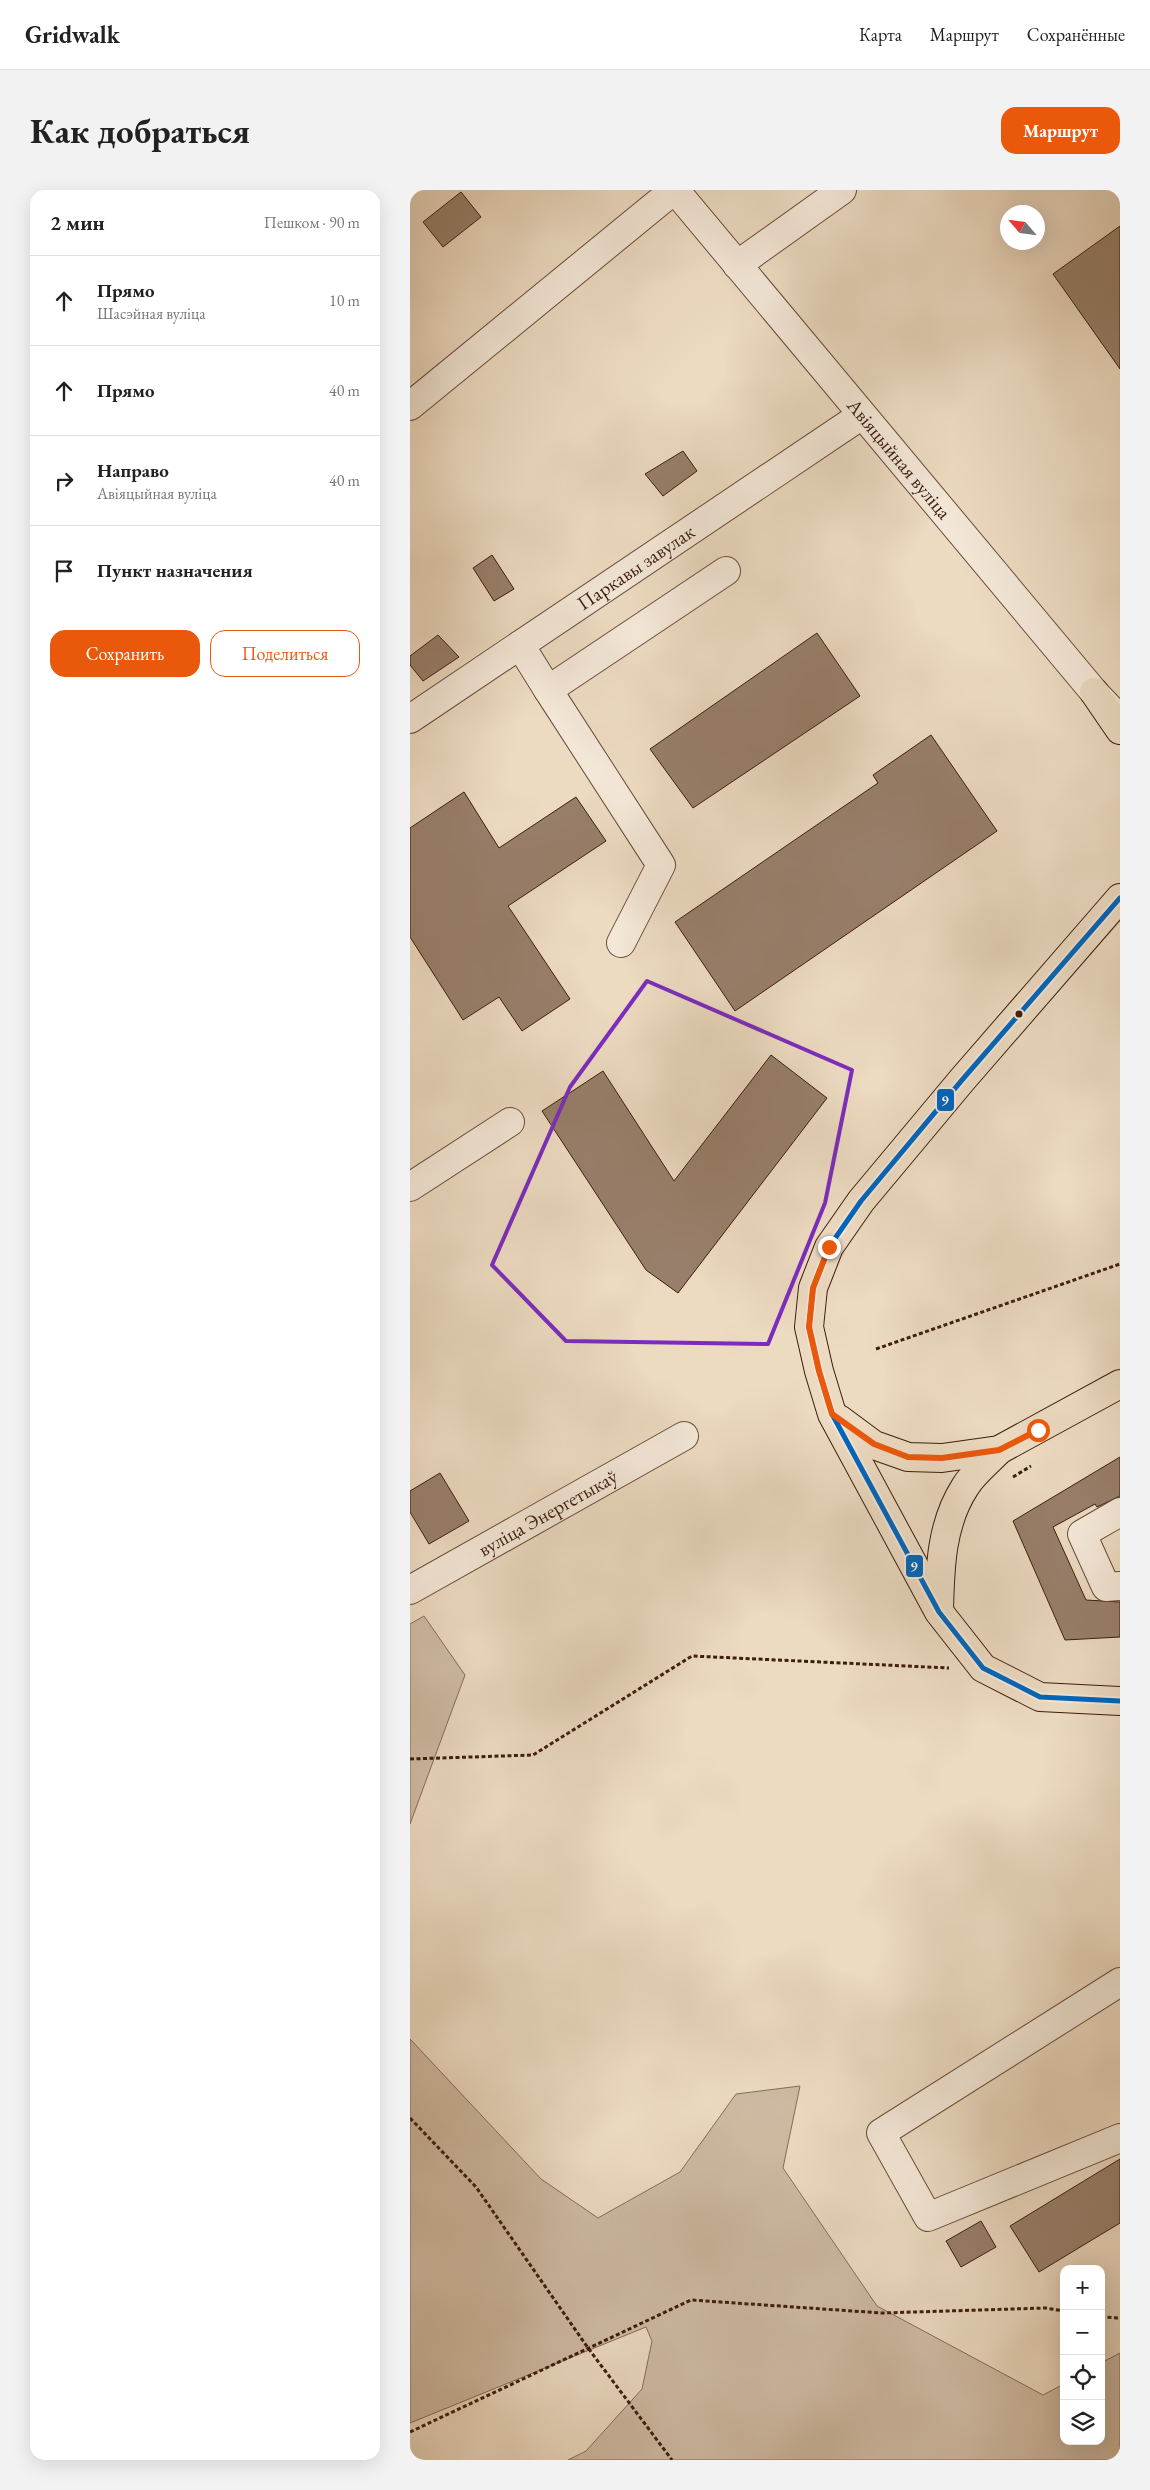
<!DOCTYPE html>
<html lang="ru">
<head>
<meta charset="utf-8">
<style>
	:root { --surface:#fff; --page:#f2f2f2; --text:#222; --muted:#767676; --line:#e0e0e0; --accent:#ea580c }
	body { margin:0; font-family:"EB Garamond",serif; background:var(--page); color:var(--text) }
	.controls { position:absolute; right:15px; bottom:15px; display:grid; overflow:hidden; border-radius:10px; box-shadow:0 5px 20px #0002 }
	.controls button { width:45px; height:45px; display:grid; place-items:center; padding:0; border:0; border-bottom:1px solid var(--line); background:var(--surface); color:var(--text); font:25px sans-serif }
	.compass { position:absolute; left:590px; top:15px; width:45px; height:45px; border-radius:50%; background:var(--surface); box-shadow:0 5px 20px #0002; rotate:298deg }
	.stop { position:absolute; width:15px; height:15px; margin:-11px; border:4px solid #ea580c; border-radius:50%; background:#fff }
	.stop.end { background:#ea580c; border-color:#fff; box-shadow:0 1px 5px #0008 }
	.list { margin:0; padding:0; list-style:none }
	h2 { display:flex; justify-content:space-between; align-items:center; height:65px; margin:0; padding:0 20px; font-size:21px }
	h2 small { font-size:16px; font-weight:400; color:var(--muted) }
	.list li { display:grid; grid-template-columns:32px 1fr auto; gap:15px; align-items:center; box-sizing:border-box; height:90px; padding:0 20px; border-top:1px solid var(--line) }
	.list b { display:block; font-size:19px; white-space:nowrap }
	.list p { margin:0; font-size:16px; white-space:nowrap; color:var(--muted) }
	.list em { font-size:16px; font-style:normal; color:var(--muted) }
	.actions { display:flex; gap:10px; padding:15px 20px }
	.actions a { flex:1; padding:11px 0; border:1px solid var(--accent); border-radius:15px; text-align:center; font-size:18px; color:var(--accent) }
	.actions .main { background:var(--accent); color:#fff }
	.icon { flex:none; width:28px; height:28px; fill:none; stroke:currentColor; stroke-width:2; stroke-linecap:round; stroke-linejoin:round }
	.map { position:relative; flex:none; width:710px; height:2270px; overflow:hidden; border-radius:15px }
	header { display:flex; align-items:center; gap:30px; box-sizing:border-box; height:70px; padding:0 25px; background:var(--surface); border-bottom:1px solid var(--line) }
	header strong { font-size:24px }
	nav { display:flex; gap:28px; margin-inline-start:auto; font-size:18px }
	.intro { display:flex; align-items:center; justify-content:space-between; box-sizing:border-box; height:120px; padding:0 30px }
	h1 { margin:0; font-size:35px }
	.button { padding:12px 22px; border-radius:15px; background:var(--accent); color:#fff; font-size:18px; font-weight:700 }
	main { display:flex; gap:30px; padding:0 30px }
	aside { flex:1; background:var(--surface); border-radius:15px; box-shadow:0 5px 20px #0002 }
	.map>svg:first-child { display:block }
	.green { fill:#cebaa2; stroke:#866c58 }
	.building { fill:#987f6b; stroke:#3d1d0d }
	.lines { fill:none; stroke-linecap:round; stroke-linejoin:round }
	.minor-casing { stroke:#694c3a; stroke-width:30 }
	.major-casing { stroke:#3d1d0d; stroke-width:30 }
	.path { stroke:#3d1d0d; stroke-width:3; stroke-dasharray:4 2.5; stroke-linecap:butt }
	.minor { stroke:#f3e7d7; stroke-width:28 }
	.major { stroke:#ecdac1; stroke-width:28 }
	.bus-1-casing { stroke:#f3e7d7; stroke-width:9 }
	.bus-1 { stroke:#0065bd; stroke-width:5 }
	.route { stroke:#ea580c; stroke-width:6 }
	.marked { fill:none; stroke:#7b2cbf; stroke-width:4; stroke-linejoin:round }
	.bus-dot { fill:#3d1d0d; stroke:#f3e7d7; stroke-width:2 }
	.labels { text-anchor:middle; stroke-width:4.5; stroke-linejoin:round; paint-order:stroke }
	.street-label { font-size:20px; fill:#3d1d0d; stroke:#f3e7d7 }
	.line-badge { stroke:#f3e7d7; stroke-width:2 }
	.badge-label { font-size:14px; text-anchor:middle; font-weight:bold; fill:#fff }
</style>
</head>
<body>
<header>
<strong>Gridwalk</strong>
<nav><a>Карта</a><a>Маршрут</a><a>Сохранённые</a></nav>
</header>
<div class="intro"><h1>Как добраться</h1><a class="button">Маршрут</a></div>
<main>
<aside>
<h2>2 мин<small>Пешком · 90 m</small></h2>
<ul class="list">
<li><svg class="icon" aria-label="ahead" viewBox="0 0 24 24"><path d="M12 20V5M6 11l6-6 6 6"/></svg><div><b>Прямо</b><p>Шасэйная вуліца</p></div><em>10 m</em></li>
<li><svg class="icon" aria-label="ahead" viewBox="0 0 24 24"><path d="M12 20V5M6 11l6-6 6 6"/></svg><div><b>Прямо</b></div><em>40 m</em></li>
<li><svg class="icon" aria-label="right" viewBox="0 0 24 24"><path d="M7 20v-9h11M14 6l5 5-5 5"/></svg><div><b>Направо</b><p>Авіяцыйная вуліца</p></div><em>40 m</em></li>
<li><svg class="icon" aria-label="arrive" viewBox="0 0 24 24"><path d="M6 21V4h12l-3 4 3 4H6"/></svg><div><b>Пункт назначения</b></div></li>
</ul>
<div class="actions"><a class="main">Сохранить</a><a>Поделиться</a></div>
</aside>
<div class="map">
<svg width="710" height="2270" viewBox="0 0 710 2270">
	<rect width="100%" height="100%" fill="#ecdac1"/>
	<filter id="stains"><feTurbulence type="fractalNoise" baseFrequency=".004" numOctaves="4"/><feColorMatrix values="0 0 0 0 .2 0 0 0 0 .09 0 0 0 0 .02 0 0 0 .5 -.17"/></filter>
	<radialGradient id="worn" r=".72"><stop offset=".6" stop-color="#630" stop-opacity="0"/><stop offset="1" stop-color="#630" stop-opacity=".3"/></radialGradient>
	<g class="green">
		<path d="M14 1426 55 1485 0 1634V1434Z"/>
		<path d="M0 1849 131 1989 188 2028 270 1982 326 1904 390 1896 373 1978 467 2116 633 2205 654 2194V2251H691V2173L710 2163V2270H158L176 2261 232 2199 242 2151 236 2137 0 2233Z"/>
	</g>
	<g class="building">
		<path d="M51 2 71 27 33 57 13 32Z"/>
		<path d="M710 36V179L643 84Z"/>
		<path d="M273 261 287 281 253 306 235 284Z"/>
		<path d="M82 365 104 399 84 411 63 378Z"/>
		<path d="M407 443 450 506 283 618 240 559Z"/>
		<path d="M28 445 49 467 13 491 0 475V466Z"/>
		<path d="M521 545 587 641 325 821 265 732 468 593 463 585Z"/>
		<path d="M54 602 89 658 166 607 196 651 98 716 160 809 112 841 89 807 53 830 0 747V638Z"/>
		<path d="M361 865 417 908 268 1103 236 1080 132 921 193 881 264 991Z"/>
		<path d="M710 1267V1306L687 1317 685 1314 643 1337 676 1410 710 1412V1447L655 1450 603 1331Z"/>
		<path d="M30 1283 59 1331 19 1354 0 1322V1301Z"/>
		<path d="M710 1969V2033L629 2082 600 2036Z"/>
		<path d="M571 2031 586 2057 551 2077 536 2051Z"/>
	</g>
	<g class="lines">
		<defs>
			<g id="minor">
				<path id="s1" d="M265 0 684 502 700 519"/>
				<path d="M327 75 432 0"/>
				<path d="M0 216 264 0"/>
				<path d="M110 455 138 500 316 381"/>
				<path d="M138 500 251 675 211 753"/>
				<path id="s2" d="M0 529 452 225"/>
				<path d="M0 997 100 932"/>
				<path d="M710 1322 672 1344 696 1397 710 1396"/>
				<path id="s3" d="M0 1400 274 1246"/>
				<path d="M710 1792 471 1943 518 2027 710 1948"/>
			</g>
			<g id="major">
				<path d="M684 502 710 540"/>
				<path d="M710 708 552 890 451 1011 419 1057 403 1098 399 1137 409 1181 422 1224 529 1422 573 1478 630 1507 710 1511"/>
				<path d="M429 1229 464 1255 498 1267 532 1268 589 1260 710 1194"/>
				<path d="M529 1420C530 1378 531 1334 555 1297 563 1283 578 1272 589 1260"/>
			</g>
		</defs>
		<use href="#minor" class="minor-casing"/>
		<use href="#major" class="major-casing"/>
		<g class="path">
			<path d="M466 1159 710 1074"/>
			<path d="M603 1287 621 1276"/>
			<path d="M0 1569 123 1565 282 1466 539 1478"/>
			<path d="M0 1928 66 1997 178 2158 262 2270"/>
			<path d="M691 2127 710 2128"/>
			<path d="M0 2242 281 2110 472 2123 635 2118 654 2121"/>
		</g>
		<use href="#minor" class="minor"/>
		<use href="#major" class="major"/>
		<defs>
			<path id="bus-1" d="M710 708 552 890 451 1011 419 1057 403 1098 399 1137 409 1181 422 1224 529 1422 573 1478 630 1507 710 1511"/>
		</defs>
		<use href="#bus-1" class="bus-1-casing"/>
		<use href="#bus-1" class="bus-1"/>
	</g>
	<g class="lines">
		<path class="route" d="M419 1057 403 1098 399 1137 409 1181 422 1224 464 1254 498 1267 532 1268 589 1260 628 1240"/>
	</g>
	<path class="marked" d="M237 791 442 880 415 1013 358 1154 156 1151 82 1075 160 897Z"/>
	<circle class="bus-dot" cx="609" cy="824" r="4.5"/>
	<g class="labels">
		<g class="street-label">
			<text dy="7" stroke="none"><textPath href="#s1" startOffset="350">Авіяцыйная вуліца</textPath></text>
			<text dy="7" stroke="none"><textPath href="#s2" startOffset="272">Паркавы завулак</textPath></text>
			<text dy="7" stroke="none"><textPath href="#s3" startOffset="158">вуліца Энергетыкаў</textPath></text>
		</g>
	</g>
	<g class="line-badge">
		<rect x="526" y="898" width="19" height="24" rx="5" fill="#0065bd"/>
		<rect x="495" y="1364" width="19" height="24" rx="5" fill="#0065bd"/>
	</g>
	<g class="badge-label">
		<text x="535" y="915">9</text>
		<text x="504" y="1381">9</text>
	</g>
	<rect width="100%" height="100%" filter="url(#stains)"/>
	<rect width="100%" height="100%" fill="url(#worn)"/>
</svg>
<div class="controls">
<button>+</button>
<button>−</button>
<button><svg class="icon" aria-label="locate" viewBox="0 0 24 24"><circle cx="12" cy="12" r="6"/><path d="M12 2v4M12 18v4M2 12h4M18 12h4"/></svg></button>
<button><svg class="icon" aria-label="layers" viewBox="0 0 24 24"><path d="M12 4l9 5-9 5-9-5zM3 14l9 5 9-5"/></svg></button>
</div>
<svg class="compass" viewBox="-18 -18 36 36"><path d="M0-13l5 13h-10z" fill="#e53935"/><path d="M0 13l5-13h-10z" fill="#767676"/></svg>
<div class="stop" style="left:628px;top:1240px"></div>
<div class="stop end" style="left:419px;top:1057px"></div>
</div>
</main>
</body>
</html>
